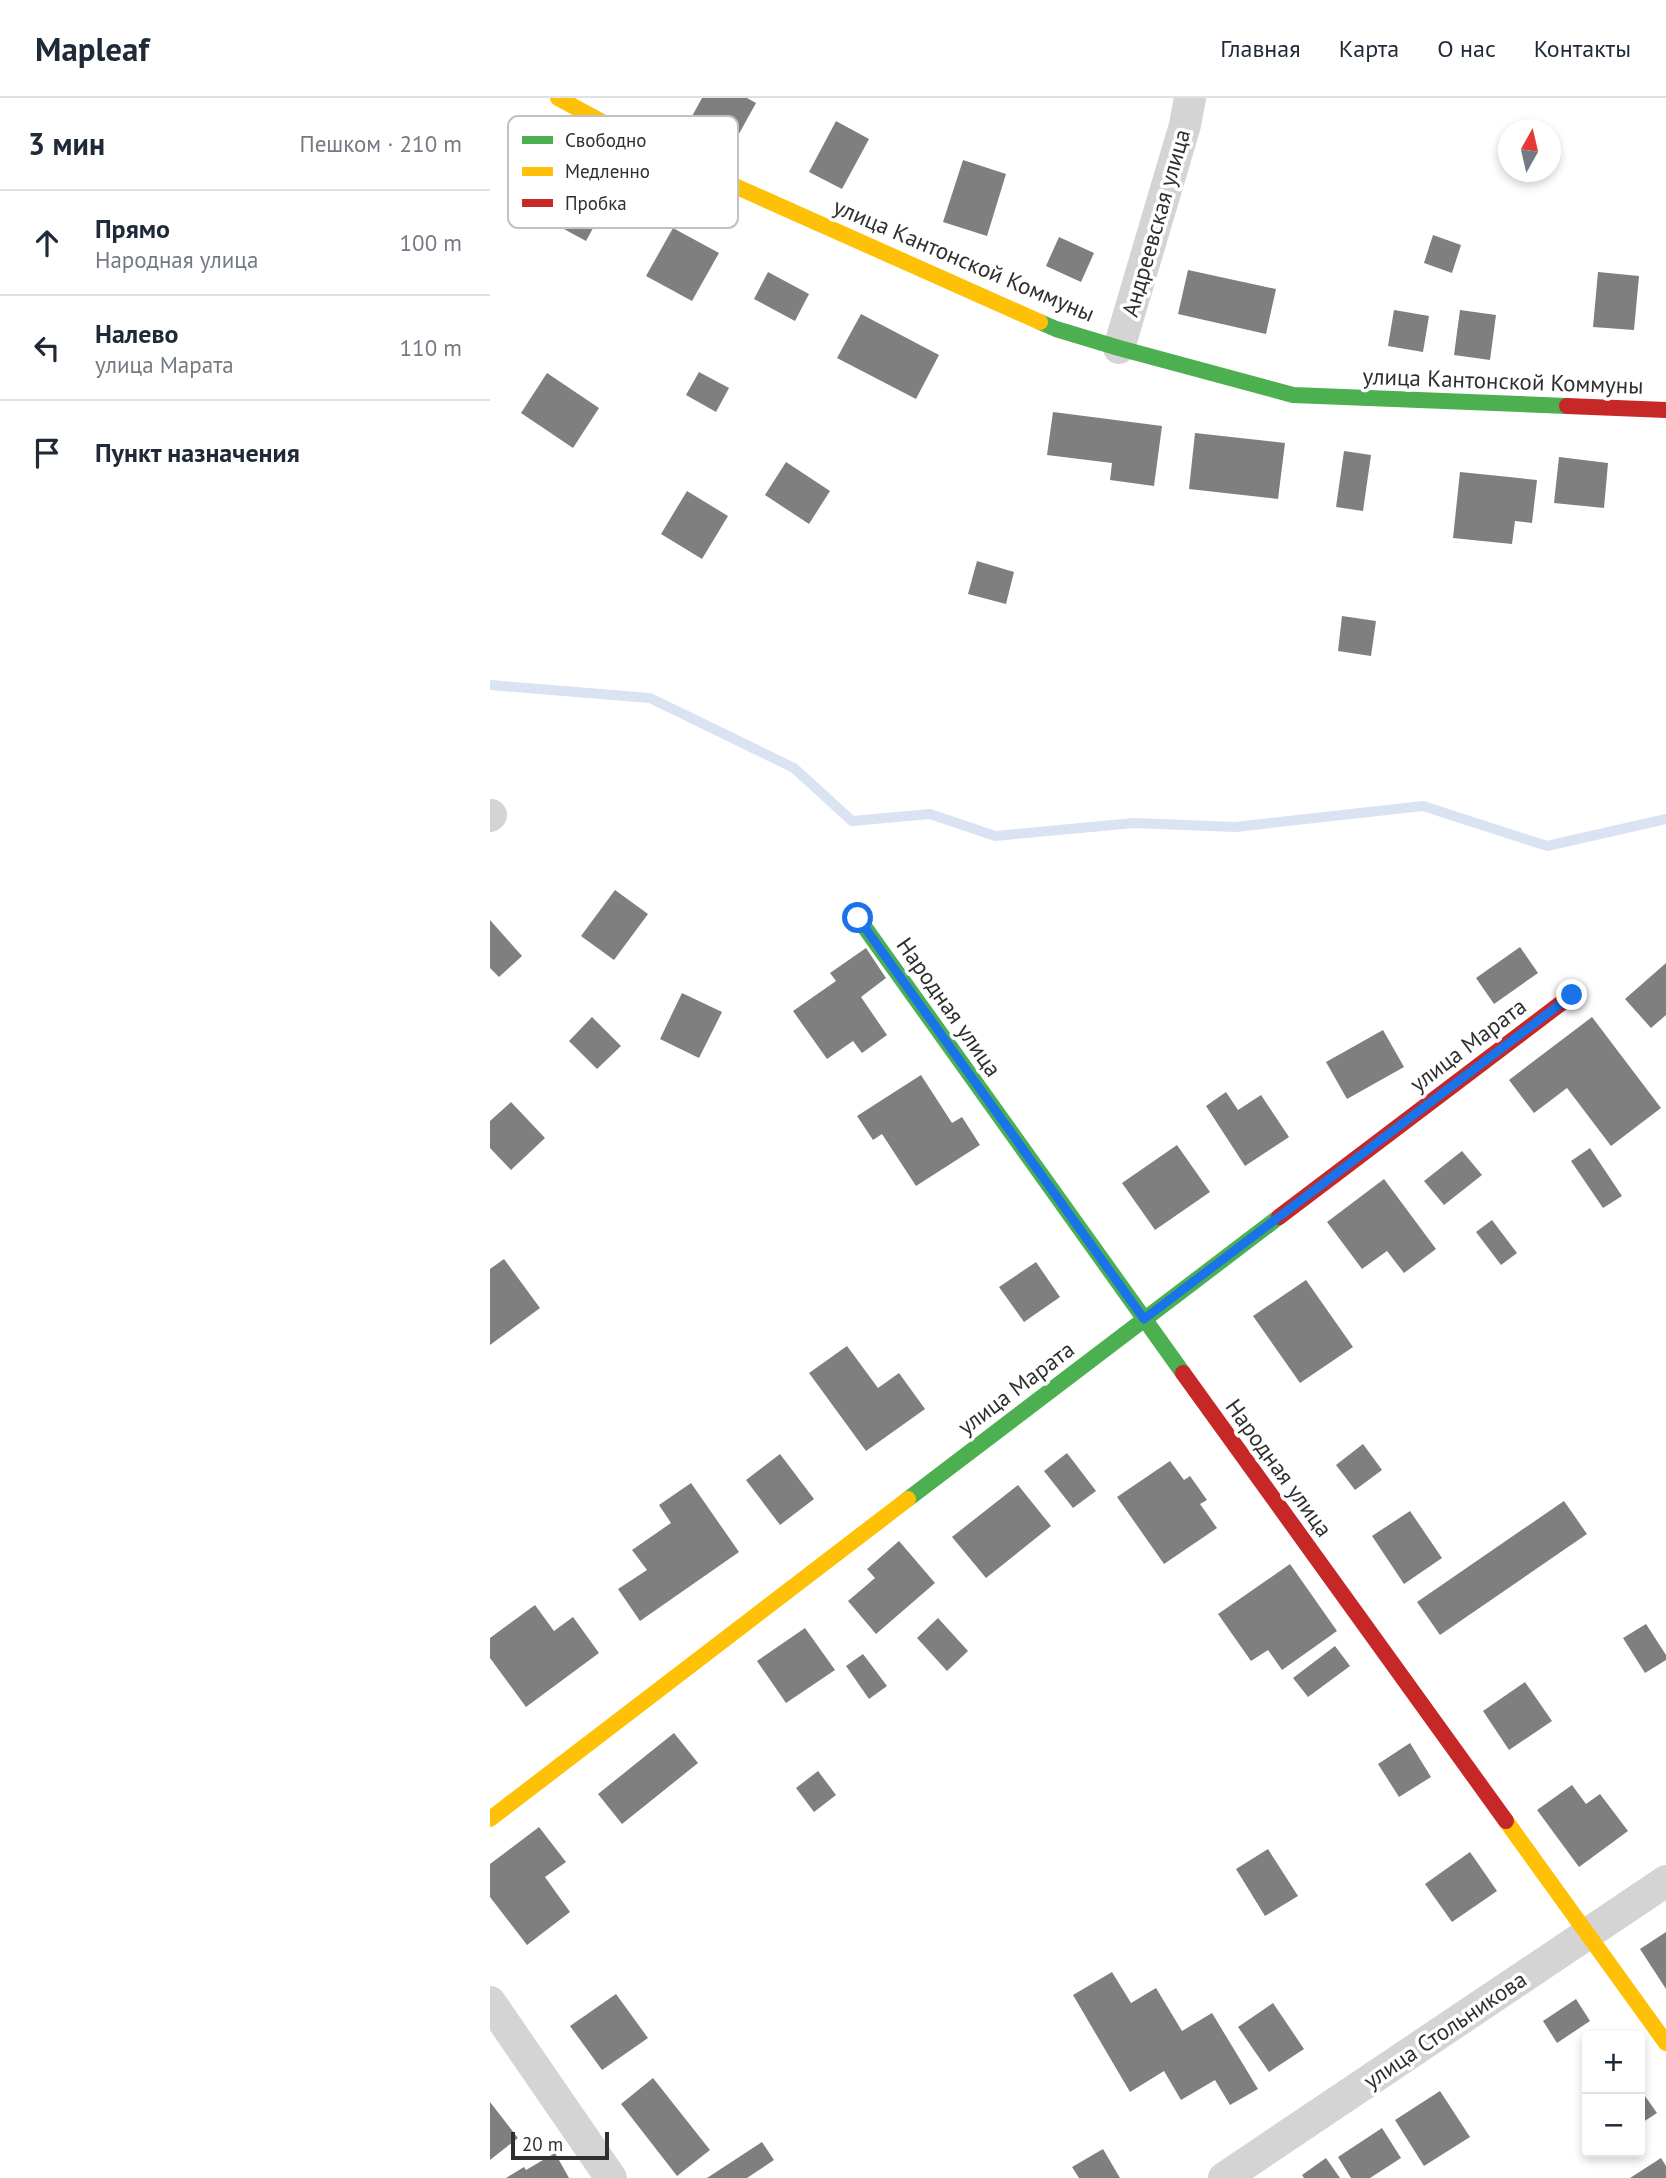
<!DOCTYPE html>
<html lang="ru">
<head>
<meta charset="utf-8">
<style>
	:root { --surface:#fff; --page:#f2f2f3; --text:#1f2937; --muted:#747a83; --line:#e0e1e3 }
	body { margin:0; font-family:"PT Sans",sans-serif; background:var(--page); color:var(--text) }
	.controls { position:absolute; right:21px; bottom:21px; display:grid; overflow:hidden; border-radius:7px; box-shadow:0 4px 10px #0003 }
	.controls button { width:63px; height:63px; display:grid; place-items:center; padding:0; border:0; border-bottom:2px solid var(--line); background:var(--surface); color:var(--text); font:35px sans-serif }
	.compass { position:absolute; left:1008px; top:21px; width:63px; height:63px; border-radius:50%; background:var(--surface); box-shadow:0 4px 10px #0003; rotate:8deg }
	.scale { position:absolute; left:21px; bottom:18px; width:98px; box-sizing:border-box; padding-left:7px; border:4px solid #2f2f2f; border-top:0; font-size:19px; line-height:24px; white-space:nowrap; color:#2f2f2f; -webkit-text-stroke:5px #fff; paint-order:stroke }
	.stop { position:absolute; width:21px; height:21px; margin:-16px; border:5px solid #1a73e8; border-radius:50%; background:#fff }
	.stop.end { background:#1a73e8; border-color:#fff; box-shadow:0 2px 7px #0008 }
	.list { margin:0; padding:0; list-style:none }
	h2 { display:flex; justify-content:space-between; align-items:center; height:91px; margin:0; padding:0 28px; font-size:30px }
	h2 small { font-size:23px; font-weight:400; color:var(--muted) }
	.list li { display:grid; grid-template-columns:46px 1fr auto; gap:21px; align-items:center; box-sizing:border-box; height:105px; padding:0 28px; border-top:2px solid var(--line) }
	.list b { display:block; font-size:26px; white-space:nowrap }
	.list p { margin:0; font-size:23px; white-space:nowrap; color:var(--muted) }
	.list em { font-size:23px; font-style:normal; color:var(--muted) }
	.icon { flex:none; width:38px; height:38px; fill:none; stroke:currentColor; stroke-width:2; stroke-linecap:round; stroke-linejoin:round }
	.map { position:relative; flex:none; width:1176px; height:2080px; overflow:hidden }
	header { display:flex; align-items:center; gap:42px; box-sizing:border-box; height:98px; padding:0 35px; background:var(--surface); border-bottom:2px solid var(--line) }
	header strong { font-size:33px }
	nav { display:flex; gap:38px; margin-inline-start:auto; font-size:24px }
	main { display:flex }
	aside { flex:1; background:var(--surface) }
	.map>svg:first-child { display:block }
	.lines { fill:none; stroke-linecap:round; stroke-linejoin:round }
	.stream { stroke:#dae3f1; stroke-width:10 }
	.building { fill:#7f7f7f }
	.street { stroke:#d4d4d4; stroke-width:32 }
	.fast { stroke:#4caf50; stroke-width:16 }
	.slow { stroke:#ffc107; stroke-width:16 }
	.jam { stroke:#c62828; stroke-width:16 }
	.route { stroke:#1a73e8; stroke-width:9 }
	.labels { text-anchor:middle; stroke-width:7; stroke-linejoin:round; paint-order:stroke }
	.street-label { font-size:23px; fill:#2f2f2f; stroke:#fff }
	.key { fill:#fff; stroke:#c1c1c1; stroke-width:2 }
	.key-label { font-size:19px; fill:#2f2f2f }
</style>
</head>
<body>
<header>
<strong>Mapleaf</strong>
<nav><a>Главная</a><a>Карта</a><a>О нас</a><a>Контакты</a></nav>
</header>
<main>
<aside>
<h2>3 мин<small>Пешком · 210 m</small></h2>
<ul class="list">
<li><svg class="icon" aria-label="ahead" viewBox="0 0 24 24"><path d="M12 20V5M6 11l6-6 6 6"/></svg><div><b>Прямо</b><p>Народная улица</p></div><em>100 m</em></li>
<li><svg class="icon" aria-label="left" viewBox="0 0 24 24"><path d="M17 20v-9H6M10 6l-5 5 5 5"/></svg><div><b>Налево</b><p>улица Марата</p></div><em>110 m</em></li>
<li><svg class="icon" aria-label="arrive" viewBox="0 0 24 24"><path d="M6 21V4h12l-3 4 3 4H6"/></svg><div><b>Пункт назначения</b></div></li>
</ul>
</aside>
<div class="map">
<svg width="1176" height="2080" viewBox="0 0 1176 2080">
	<rect width="100%" height="100%" fill="#fff"/>
	<g class="lines">
		<path class="stream" d="M0 587 160 600 304 670 362 723 440 716 505 738 644 725 745 729 933 708 1057 748 1176 721"/>
	</g>
	<g class="building">
		<path d="M212 0H257L266 5 245 43 201 20Z"/>
		<path d="M346 23 379 41 352 91 319 74Z"/>
		<path d="M473 62 516 76 497 138 453 124Z"/>
		<path d="M90 69 126 88 96 143 61 124Z"/>
		<path d="M183 130 229 155 202 203 156 178Z"/>
		<path d="M943 137 971 147 962 175 934 165Z"/>
		<path d="M569 139 604 155 591 184 556 168Z"/>
		<path d="M698 172 786 191 776 236 688 216Z"/>
		<path d="M278 174 319 196 305 223 264 201Z"/>
		<path d="M1108 174 1149 178 1144 232 1103 229Z"/>
		<path d="M904 212 939 218 933 254 898 248Z"/>
		<path d="M970 212 1006 217 1000 262 964 257Z"/>
		<path d="M371 216 449 257 426 301 347 260Z"/>
		<path d="M209 274 239 290 226 314 196 297Z"/>
		<path d="M57 275 109 310 83 350 31 315Z"/>
		<path d="M563 314 672 328 664 388 620 382 622 365 557 357Z"/>
		<path d="M705 335 795 345 788 401 699 391Z"/>
		<path d="M854 353 881 357 873 413 846 409Z"/>
		<path d="M1069 359 1118 365 1114 410 1064 405Z"/>
		<path d="M296 364 340 393 319 426 275 397Z"/>
		<path d="M970 374 1047 382 1042 425 1025 423 1022 446 963 440Z"/>
		<path d="M197 393 238 418 212 461 171 436Z"/>
		<path d="M487 463 524 474 516 506 478 496Z"/>
		<path d="M852 518 886 523 881 558 848 553Z"/>
		<path d="M125 792 158 816 124 862 91 838Z"/>
		<path d="M0 822 32 858 9 879 0 870Z"/>
		<path d="M1030 849 1048 875 1004 906 986 880Z"/>
		<path d="M376 850 396 880 371 899 397 937 372 955 363 943 337 961 303 913 346 883 340 875Z"/>
		<path d="M1176 865V917L1161 930 1135 901Z"/>
		<path d="M192 895 232 914 209 960 170 941Z"/>
		<path d="M102 919 131 948 107 971 79 943Z"/>
		<path d="M1102 919 1171 1010 1121 1048 1077 990 1044 1015 1019 982Z"/>
		<path d="M893 932 914 969 857 1001 836 964Z"/>
		<path d="M431 977 462 1025 472 1019 490 1047 426 1088 392 1036 383 1042 367 1018Z"/>
		<path d="M736 994 748 1012 771 997 799 1039 755 1068 716 1008Z"/>
		<path d="M21 1004 55 1040 21 1072 0 1050V1023Z"/>
		<path d="M687 1047 720 1094 665 1132 632 1085Z"/>
		<path d="M1100 1050 1132 1098 1113 1110 1081 1063Z"/>
		<path d="M972 1053 992 1077 954 1107 934 1083Z"/>
		<path d="M894 1081 946 1151 914 1175 897 1153 872 1171 837 1124Z"/>
		<path d="M1002 1122 1027 1155 1011 1167 986 1134Z"/>
		<path d="M14 1161 50 1210 0 1247V1171Z"/>
		<path d="M546 1164 570 1199 534 1224 509 1189Z"/>
		<path d="M816 1182 863 1249 810 1285 763 1218Z"/>
		<path d="M357 1248 388 1290 409 1275 435 1311 376 1353 319 1275Z"/>
		<path d="M873 1346 892 1372 865 1392 846 1367Z"/>
		<path d="M577 1355 606 1393 583 1410 554 1373Z"/>
		<path d="M290 1356 324 1401 290 1427 256 1382Z"/>
		<path d="M680 1363 694 1382 700 1378 717 1402 710 1406 727 1430 674 1466 627 1399Z"/>
		<path d="M201 1385 249 1454 150 1523 128 1491 157 1472 142 1452 181 1425 169 1407Z"/>
		<path d="M528 1387 561 1428 496 1480 462 1439Z"/>
		<path d="M1074 1403 1097 1436 950 1537 927 1504Z"/>
		<path d="M920 1413 952 1460 914 1486 882 1438Z"/>
		<path d="M409 1443 445 1485 386 1536 358 1503 385 1480 377 1471Z"/>
		<path d="M800 1466 847 1533 792 1572 778 1552 761 1563 728 1516Z"/>
		<path d="M45 1507 64 1533 83 1519 109 1555 36 1609 0 1560V1540Z"/>
		<path d="M448 1520 478 1553 457 1573 427 1540Z"/>
		<path d="M1156 1526 1176 1557V1562L1155 1575 1133 1540Z"/>
		<path d="M315 1530 345 1572 296 1605 267 1563Z"/>
		<path d="M845 1548 860 1568 818 1599 803 1580Z"/>
		<path d="M373 1556 397 1588 379 1601 356 1568Z"/>
		<path d="M1035 1584 1062 1623 1019 1652 993 1613Z"/>
		<path d="M184 1635 208 1665 132 1726 108 1696Z"/>
		<path d="M920 1645 941 1679 909 1699 888 1666Z"/>
		<path d="M328 1673 346 1697 324 1714 306 1690Z"/>
		<path d="M1082 1687 1096 1706 1110 1696 1138 1733 1089 1769 1047 1712Z"/>
		<path d="M49 1729 76 1764 55 1779 80 1814 37 1847 0 1799V1766Z"/>
		<path d="M778 1751 808 1798 775 1818 746 1771Z"/>
		<path d="M980 1754 1007 1793 962 1824 935 1786Z"/>
		<path d="M1176 1834V1891L1150 1851Z"/>
		<path d="M622 1874 641 1905 666 1890 692 1933 722 1915 768 1991 740 2007 725 1982 691 2002 674 1973 640 1994 583 1897Z"/>
		<path d="M126 1896 158 1940 112 1972 80 1928Z"/>
		<path d="M1086 1901 1100 1923 1067 1945 1053 1923Z"/>
		<path d="M783 1905 814 1951 779 1974 748 1929Z"/>
		<path d="M163 1980 220 2052 187 2078 131 2006Z"/>
		<path d="M1150 1991 1167 2015 1150 2026Z"/>
		<path d="M950 1993 980 2039 934 2068 905 2022Z"/>
		<path d="M0 2004 28 2040 0 2062Z"/>
		<path d="M892 2030 911 2060 880 2080H861L848 2059Z"/>
		<path d="M272 2044 284 2062 257 2080H217Z"/>
		<path d="M613 2051 630 2080H589L582 2069Z"/>
		<path d="M65 2055 79 2080H16L34 2069 36 2072Z"/>
		<path d="M836 2060 850 2080H814L812 2077Z"/>
		<path d="M1171 2060 1176 2068V2080H1140Z"/>
	</g>
	<g class="lines">
		<g class="street">
			<path d="M629 250 695 27 700 0"/>
			<path d="M0 718 1 717"/>
			<path d="M0 1904 121 2080"/>
			<path d="M734 2080 1176 1783"/>
		</g>
		<g class="fast">
			<path d="M550 224 566 231 629 250 803 297 1077 308"/>
			<path d="M368 820 693 1275"/>
			<path d="M418 1401 789 1119"/>
		</g>
		<g class="slow">
			<path d="M68 0 164 52 550 224"/>
			<path d="M0 1721 418 1401"/>
			<path d="M1016 1723 1176 1945"/>
		</g>
		<g class="jam">
			<path d="M1077 308 1176 312"/>
			<path d="M789 1119 1082 897"/>
			<path d="M693 1275 1016 1723"/>
		</g>
	</g>
	<g class="lines">
		<path class="route" d="M368 820 654 1221 1082 897"/>
	</g>
	<g class="labels">
		<g class="street-label">
			<text transform="translate(666 125) rotate(-74)" y="8">Андреевская улица</text>
			<text transform="translate(474 162) rotate(23)" y="8">улица Кантонской Коммуны</text>
			<text transform="translate(1013 283) rotate(2)" y="8">улица Кантонской Коммуны</text>
			<text transform="translate(459 909) rotate(55)" y="8">Народная улица</text>
			<text transform="translate(978 947) rotate(-37)" y="8">улица Марата</text>
			<text transform="translate(526 1290) rotate(-37)" y="8">улица Марата</text>
			<text transform="translate(789 1370) rotate(54)" y="8">Народная улица</text>
			<text transform="translate(955 1932) rotate(-34)" y="8">улица Стольникова</text>
		</g>
	</g>
	<rect x="18" y="18" width="230" height="112" rx="10" class="key"/>
	<rect x="32" y="38" width="31" height="8" fill="#4caf50"/>
	<rect x="32" y="69" width="31" height="9" fill="#ffc107"/>
	<rect x="32" y="101" width="31" height="8" fill="#c62828"/>
	<g class="key-label">
		<text x="75" y="49">Свободно</text>
		<text x="75" y="80">Медленно</text>
		<text x="75" y="112">Пробка</text>
	</g>
</svg>
<div class="controls">
<button>+</button>
<button>−</button>
</div>
<svg class="compass" viewBox="-18 -18 36 36"><path d="M0-13l5 13h-10z" fill="#e53935"/><path d="M0 13l5-13h-10z" fill="#747a83"/></svg>
<div class="scale">20 m</div>
<div class="stop" style="left:368px;top:820px"></div>
<div class="stop end" style="left:1082px;top:897px"></div>
</div>
</main>
</body>
</html>
